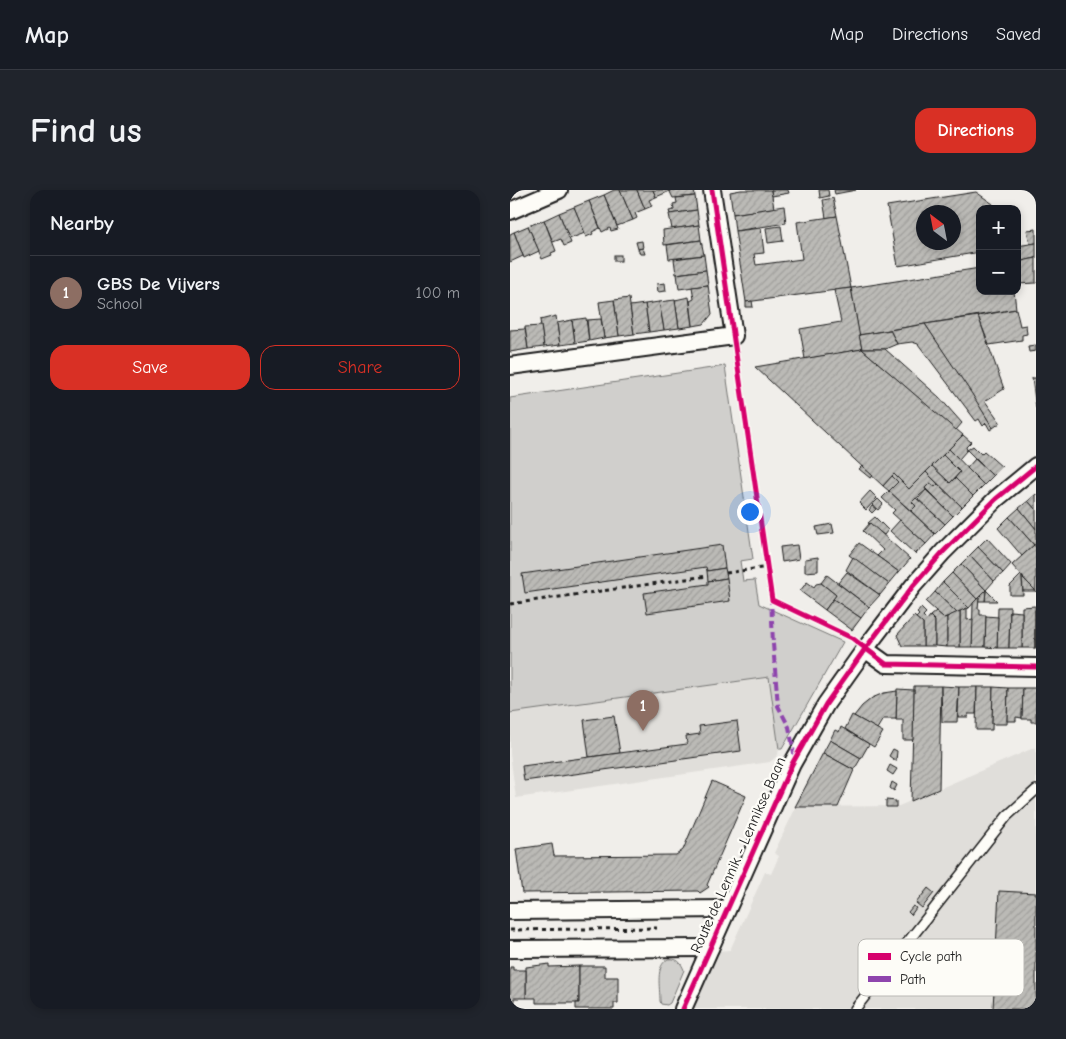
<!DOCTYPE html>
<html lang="en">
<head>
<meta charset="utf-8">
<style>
	:root { --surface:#171b24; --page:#20242c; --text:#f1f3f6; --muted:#9ea1a6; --line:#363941; --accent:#d93025 }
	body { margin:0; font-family:"Comic Neue",sans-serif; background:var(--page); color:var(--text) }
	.controls { position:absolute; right:15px; top:15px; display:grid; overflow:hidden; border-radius:10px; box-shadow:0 2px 8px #0003 }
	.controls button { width:45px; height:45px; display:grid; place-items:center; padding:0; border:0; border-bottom:1px solid var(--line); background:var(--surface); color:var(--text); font:25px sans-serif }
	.compass { position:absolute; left:406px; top:15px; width:45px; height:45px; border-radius:50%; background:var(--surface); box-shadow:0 2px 8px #0003; rotate:328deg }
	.you { position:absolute; left:239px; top:321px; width:18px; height:18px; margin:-12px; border:4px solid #fff; border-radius:50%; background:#1a73e8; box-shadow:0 0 0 8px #1a73e833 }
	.badge { display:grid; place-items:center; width:32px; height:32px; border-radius:50%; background:var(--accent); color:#fff; font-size:16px; font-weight:700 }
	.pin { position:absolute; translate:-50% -41px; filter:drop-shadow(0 1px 2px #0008) }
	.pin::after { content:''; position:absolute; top:26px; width:18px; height:15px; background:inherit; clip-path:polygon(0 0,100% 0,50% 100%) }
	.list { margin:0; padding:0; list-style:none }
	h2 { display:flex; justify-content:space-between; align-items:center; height:65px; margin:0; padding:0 20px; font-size:21px }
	h2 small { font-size:16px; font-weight:400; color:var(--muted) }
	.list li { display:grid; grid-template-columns:32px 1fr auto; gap:15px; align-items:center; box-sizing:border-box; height:75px; padding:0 20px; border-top:1px solid var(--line) }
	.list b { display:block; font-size:19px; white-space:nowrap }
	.list p { margin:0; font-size:16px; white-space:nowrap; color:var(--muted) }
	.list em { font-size:16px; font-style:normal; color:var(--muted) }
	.actions { display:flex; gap:10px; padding:15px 20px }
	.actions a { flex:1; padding:11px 0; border:1px solid var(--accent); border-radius:15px; text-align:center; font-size:18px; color:var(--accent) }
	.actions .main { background:var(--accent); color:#fff }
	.map { position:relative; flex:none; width:526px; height:819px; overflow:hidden; border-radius:15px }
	header { display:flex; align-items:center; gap:30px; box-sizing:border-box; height:70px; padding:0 25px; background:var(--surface); border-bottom:1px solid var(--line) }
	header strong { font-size:24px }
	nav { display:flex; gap:28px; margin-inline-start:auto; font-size:18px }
	.intro { display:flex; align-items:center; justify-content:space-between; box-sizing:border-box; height:120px; padding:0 30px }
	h1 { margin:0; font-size:35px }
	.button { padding:12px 22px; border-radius:15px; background:var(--accent); color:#fff; font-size:18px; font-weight:700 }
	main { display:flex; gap:30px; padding:0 30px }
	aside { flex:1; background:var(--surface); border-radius:15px; box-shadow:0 2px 8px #0003 }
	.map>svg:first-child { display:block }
	.built { fill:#e0deda }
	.green { fill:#d0cfcc; stroke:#767674 }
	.building { fill:url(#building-hatch); stroke:#1c1c1c; fill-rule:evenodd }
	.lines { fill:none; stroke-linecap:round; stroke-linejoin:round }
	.lane-casing { stroke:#1c1c1c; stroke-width:12 }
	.street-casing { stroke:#1c1c1c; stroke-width:20 }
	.path { stroke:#1c1c1c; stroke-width:3; stroke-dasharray:4 4; stroke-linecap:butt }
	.lane { stroke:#fdfcf7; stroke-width:9 }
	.street { stroke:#fdfcf7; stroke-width:16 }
	.quiet { stroke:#8e44ad; stroke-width:4; stroke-dasharray:8 4; stroke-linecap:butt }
	.cycleway-casing { stroke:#fdfcf7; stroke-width:8 }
	.cycleway { stroke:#d6006c; stroke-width:5 }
	.labels { text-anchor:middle; stroke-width:4.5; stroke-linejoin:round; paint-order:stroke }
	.street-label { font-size:15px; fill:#1c1c1c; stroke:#fdfcf7 }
	.key { fill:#fdfcf7; stroke:#bab9b5; stroke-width:1 }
	.key-label { font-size:14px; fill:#1c1c1c }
</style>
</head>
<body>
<header>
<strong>Map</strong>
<nav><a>Map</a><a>Directions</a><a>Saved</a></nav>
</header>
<div class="intro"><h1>Find us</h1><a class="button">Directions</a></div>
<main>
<aside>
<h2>Nearby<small></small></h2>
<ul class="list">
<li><span class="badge" style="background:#8d6e63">1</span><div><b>GBS De Vijvers</b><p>School</p></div><em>100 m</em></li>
</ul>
<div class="actions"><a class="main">Save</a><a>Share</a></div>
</aside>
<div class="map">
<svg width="526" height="819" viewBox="0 0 526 819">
	<defs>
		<pattern id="building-hatch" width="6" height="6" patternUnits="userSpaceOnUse" patternTransform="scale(1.25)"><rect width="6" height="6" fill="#bbbab6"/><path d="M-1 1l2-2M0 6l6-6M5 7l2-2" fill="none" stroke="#a09f9c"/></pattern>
	</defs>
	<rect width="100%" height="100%" fill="#f0eeea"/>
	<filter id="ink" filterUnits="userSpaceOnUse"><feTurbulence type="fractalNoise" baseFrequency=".02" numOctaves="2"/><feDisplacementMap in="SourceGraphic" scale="10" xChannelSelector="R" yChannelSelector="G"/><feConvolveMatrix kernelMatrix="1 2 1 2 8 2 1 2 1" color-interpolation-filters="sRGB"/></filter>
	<g filter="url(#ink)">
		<g class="built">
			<path d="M259 487 269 559 268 565 260 572 6 608 0 564V523Z"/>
			<path d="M526 557V819H182L207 761 220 760 255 682 261 684 269 666 264 663 286 617 389 616Z"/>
		</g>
		<g class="green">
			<path d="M215 176 243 369 230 371 233 391 245 390 249 414 333 452 272 559H269L259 487 0 523V208Z"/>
			<path d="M158 769C167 768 171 772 174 780L160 813 157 815 151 814 150 811C150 797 145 776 158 769Z"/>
		</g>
		<g class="building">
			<path d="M104 0H110L123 30 107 36 94 5Z"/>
			<path d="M110 0H127L135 19 125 23 127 28 123 30Z"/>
			<path d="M127 0H143L146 7 139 10 142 16 135 19Z"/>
			<path d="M143 0H159L160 1 146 7Z"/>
			<path d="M159 0H184L185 6 163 8Z"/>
			<path d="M231 0H261L264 18 223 24 220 2Z"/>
			<path d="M261 0H278L279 3 262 6Z"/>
			<path d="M309 0H318L319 6 310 8Z"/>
			<path d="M324 0H346L325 4Z"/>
			<path d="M466 2 483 14 484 19H470V62L388 76 377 16ZM413 22H443V52H413Z"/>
			<path d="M94 5 108 39 101 41 100 38 92 42 79 11Z"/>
			<path d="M185 6 187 20 160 24 159 21 164 20 163 14 167 13 166 8Z"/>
			<path d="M323 8 327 26 316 28 313 10Z"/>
			<path d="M79 11 90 38 82 42 83 44 76 47 64 17Z"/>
			<path d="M274 16 276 33 225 41 223 24Z"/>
			<path d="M64 17 75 43 59 49 49 23Z"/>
			<path d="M187 20 189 35 162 39 159 24Z"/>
			<path d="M49 23 61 53 54 56 51 49 43 52 34 30Z"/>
			<path d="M327 26 341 98 236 112 225 41 251 38 254 63 244 64 246 75 292 69 287 32Z"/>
			<path d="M34 30 46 61 41 63 42 65 32 69 18 36Z"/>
			<path d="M189 35 191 50 154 55 153 40Z"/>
			<path d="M18 36 29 61 14 68 4 42Z"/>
			<path d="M271 36 273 51 258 53 256 38Z"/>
			<path d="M526 39V53L520 54 517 40Z"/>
			<path d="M4 42 13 66 0 72V44Z"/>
			<path d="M191 50 194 65 159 69 157 55Z"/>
			<path d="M132 51 133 58 128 59 126 52Z"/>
			<path d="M526 53V68L507 72V56Z"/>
			<path d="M133 58 135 64H130L128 59Z"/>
			<rect x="104" y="65" width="7" height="6"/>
			<path d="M194 65 196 80 166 84 164 69Z"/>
			<path d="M526 68V93L507 94V72Z"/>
			<path d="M470 78V101H504L506 119 349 145 341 98Z"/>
			<path d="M196 80 198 95 169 99 167 84Z"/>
			<path d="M155 93 156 101 148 102 147 94Z"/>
			<path d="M198 95 202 124 194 134 183 136 180 111 184 109 182 97Z"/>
			<path d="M341 98 352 159 295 169 290 139 331 132 324 100Z"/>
			<path d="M179 107 183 136 169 138 165 110Z"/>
			<path d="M119 108 124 144 109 146 104 110Z"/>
			<path d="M104 110 109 146 94 148 89 112Z"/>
			<path d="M165 110 169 138 154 140 149 112Z"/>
			<path d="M242 111 243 117H236V112Z"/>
			<path d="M149 112 154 140 139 142 135 114Z"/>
			<path d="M135 114 139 142 124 144 120 116Z"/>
			<path d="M506 119 510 136 516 135 517 144 512 145V150L479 155 468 126Z"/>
			<path d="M46 126 50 155 34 157 30 130Z"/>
			<path d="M468 126 494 199 475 211 490 232V233L483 238 415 134Z"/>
			<path d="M76 128 79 151 65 153 62 130Z"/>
			<path d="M91 129 94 148 79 151 77 130Z"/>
			<path d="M62 130 65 153 50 155 47 133Z"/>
			<path d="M415 134 462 204 483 238 480 240 476 233 473 236 469 229 466 231 408 154 402 152 387 154 380 140Z"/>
			<path d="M31 136 34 157 18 159 15 137Z"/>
			<path d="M15 139 18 159 0 162V140Z"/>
			<path d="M380 140 387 154 375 159H352L349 145Z"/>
			<path d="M526 155V161L519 162 518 156Z"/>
			<path d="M352 159 453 245 399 299 384 284 373 296 245 177Z"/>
			<path d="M352 159H375L429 207 452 233 446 240Z"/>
			<path d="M522 188H526V218L525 211Z"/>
			<path d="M453 245 461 252 456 257 457 260 449 269 439 259Z"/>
			<path d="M463 256 471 264 474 261 492 277 483 286 457 260Z"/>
			<path d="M439 259 474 295 463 306 445 288 450 282 433 265Z"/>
			<path d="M433 265 450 282 440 293 422 276Z"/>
			<path d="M465 269 483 286 474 295 457 278Z"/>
			<path d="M352 276 363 286 360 288 349 279Z"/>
			<path d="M422 276 440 293 445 288 463 306 452 317 416 282Z"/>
			<path d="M416 282 428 294 425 297 420 293 415 298 416 300 402 312 406 316 401 321 379 301 388 292 382 286 384 284 399 299Z"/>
			<path d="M382 286 388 292 379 301 373 296Z"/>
			<path d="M420 293 425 297 428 294 452 317 443 326 415 298Z"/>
			<path d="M416 300 443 326 435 334 408 309Z"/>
			<path d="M360 301 367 308 356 320 349 313Z"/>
			<path d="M379 301 425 344 416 354 382 323 385 320 372 308Z"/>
			<path d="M526 304V320L518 311Z"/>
			<path d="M406 308 435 334 425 344 401 321 406 316 402 312Z"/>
			<path d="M368 309 373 314 368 320 362 315Z"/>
			<path d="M518 311 526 320V339L509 318Z"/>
			<path d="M362 316 366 319 362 323 359 320Z"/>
			<path d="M509 318 526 339V353L524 355 499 327Z"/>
			<path d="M365 327 378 340 374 345 358 333Z"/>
			<path d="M499 327 524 355 512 366 488 338Z"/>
			<path d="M390 330 416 354 405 364 380 341Z"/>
			<path d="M360 333 400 369 389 382 367 366 373 360 353 341Z"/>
			<path d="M322 334 324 343 308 345 306 337Z"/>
			<path d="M477 348 501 374 493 383 468 357Z"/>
			<path d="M349 353 389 382 379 394 339 365Z"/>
			<path d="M212 355 215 378 197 381 196 377 15 403 12 384Z"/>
			<path d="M287 355 289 369 272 372 270 357Z"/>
			<path d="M524 355 526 358V402L502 375Z"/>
			<path d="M468 357 493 383 484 391 460 365Z"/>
			<path d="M460 365 484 391 476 400 451 374Z"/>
			<path d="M308 367V381L295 382V369Z"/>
			<path d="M343 367 379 394 370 405 336 380Z"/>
			<path d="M451 374 476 400 467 409 442 383Z"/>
			<path d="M215 378 217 388 198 391 197 381Z"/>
			<path d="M337 382 370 405 359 417 328 393Z"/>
			<path d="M442 383 467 409 459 418 433 392Z"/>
			<path d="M317 385 359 417 351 428 323 409 326 405 311 393Z"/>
			<path d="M511 385 512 387 513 405H500V396Z"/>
			<path d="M512 387 525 400V401H513Z"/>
			<path d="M217 388 220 411 137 423 134 403 198 394V391Z"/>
			<path d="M297 392 304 397 306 394 311 393 326 405 315 420 290 401Z"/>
			<path d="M433 392 459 418 447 423 425 402Z"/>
			<path d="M476 400 487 411H475Z"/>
			<path d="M476 400 475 411H468L469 407Z"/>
			<path d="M425 402 447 423 434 428 426 421 416 412Z"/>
			<path d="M469 407 468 419H470V425H476L475 457H462L463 413Z"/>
			<path d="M323 409 351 428 342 440 315 420Z"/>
			<path d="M525 416V458H512V417Z"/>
			<path d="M488 417H500L499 458H487Z"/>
			<path d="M411 418 416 423 413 426 417 430 420 426 425 431V456H413V434L406 428 409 425 407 423Z"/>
			<path d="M457 418V430L463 429 462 457H450V421Z"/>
			<rect x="525" y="420" width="1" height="38"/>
			<path d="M426 421 434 428 437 427V457L425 456V431L420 426Z"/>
			<path d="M450 421V457H437V427Z"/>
			<path d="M500 421 512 422V458H499Z"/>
			<path d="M404 426 413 434V456H392L387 445Z"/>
			<path d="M476 426 488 427 487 458 475 457Z"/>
			<path d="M404 496H431L429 599 401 611Z"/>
			<path d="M431 496 449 497 447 532H432Z"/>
			<path d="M449 497H467L466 524H458V527H448Z"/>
			<path d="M467 497H483L482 540H466Z"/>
			<path d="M483 497 498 498 497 534H482Z"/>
			<path d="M498 498H513L512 528 506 527V531H497Z"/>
			<path d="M513 498H526V532H521V529H512Z"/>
			<path d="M387 499 404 500 403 550H393V530H386Z"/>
			<path d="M387 501 386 529H373L367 539 344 526 352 516 362 508 374 503Z"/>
			<path d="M342 525 373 542 364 557 335 539Z"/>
			<path d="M104 526 110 563 79 567 74 530Z"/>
			<path d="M227 531 231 561 14 591 12 576 177 554 176 546 190 544 189 536Z"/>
			<path d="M331 537 359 554 351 568 320 550 325 540 329 542Z"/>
			<path d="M320 550 351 568 344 580 313 563Z"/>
			<path d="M383 559 387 561 386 571 379 566Z"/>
			<path d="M313 563 344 580 328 617H285Z"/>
			<path d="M380 575 387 579 383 585 377 581Z"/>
			<path d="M202 591 236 606 197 695 199 697 190 703 188 701 12 703 6 659 42 654 44 666 166 665 173 660Z"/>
			<path d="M382 592 387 595 384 601 380 598Z"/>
			<path d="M376 610 386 611V617H376Z"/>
			<path d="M418 698 424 703 412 718 406 713Z"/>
			<path d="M489 701 526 703V819H483Z"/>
			<path d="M403 716 406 718 401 725 398 722Z"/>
			<path d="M39 774V777L69 776V813H26V808H16V777Z"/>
			<path d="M69 776H95V787H108V813H104V819H66V813H69Z"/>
			<path d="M0 777H3V780H16V808H4V813H0Z"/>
		</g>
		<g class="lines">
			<defs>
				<path id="lane" d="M345 819 497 626 526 600"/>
				<g id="street">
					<path d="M0 21 49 0"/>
					<path d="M0 176 224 146 202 0"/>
					<path d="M355 459 376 474 526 477"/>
					<path d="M0 721 217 719"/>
					<path d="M0 759 200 758"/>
					<path d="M173 819 282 574 316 514 355 459 403 396 433 362 486 309 526 276"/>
				</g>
			</defs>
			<use href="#lane" class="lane-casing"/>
			<use href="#street" class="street-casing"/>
			<g class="path">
				<path d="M216 383 258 377"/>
				<path d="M0 414 197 386"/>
				<path d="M0 740 147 738"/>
			</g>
			<use href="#lane" class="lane"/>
			<use href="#street" class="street"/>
			<path class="quiet" d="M261 406 263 454 268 516 279 537 285 568"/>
			<defs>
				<g id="cycleway">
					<path d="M202 0 262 410 342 448 376 474 526 477"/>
					<path d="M173 819 282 574 316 514 355 459 403 396 433 362 486 309 526 276"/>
				</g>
			</defs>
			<use href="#cycleway" class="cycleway-casing"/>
			<use href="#cycleway" class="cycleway"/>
		</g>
	</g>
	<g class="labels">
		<g class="street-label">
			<text transform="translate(228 665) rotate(-66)" y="5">Route de Lennik - Lennikse Baan</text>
		</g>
	</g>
	<rect x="348" y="749" width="166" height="57" rx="8" class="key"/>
	<rect x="358" y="763" width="23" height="7" fill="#d6006c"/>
	<rect x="358" y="786" width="23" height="6" fill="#8e44ad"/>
	<g class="key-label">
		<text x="390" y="771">Cycle path</text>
		<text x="390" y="794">Path</text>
	</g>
</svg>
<div class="controls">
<button>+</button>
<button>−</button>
</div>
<svg class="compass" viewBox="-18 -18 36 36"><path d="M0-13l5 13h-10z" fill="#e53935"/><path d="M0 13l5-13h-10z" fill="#9ea1a6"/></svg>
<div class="you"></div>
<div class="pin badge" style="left:133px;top:541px;background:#8d6e63">1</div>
</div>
</main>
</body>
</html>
